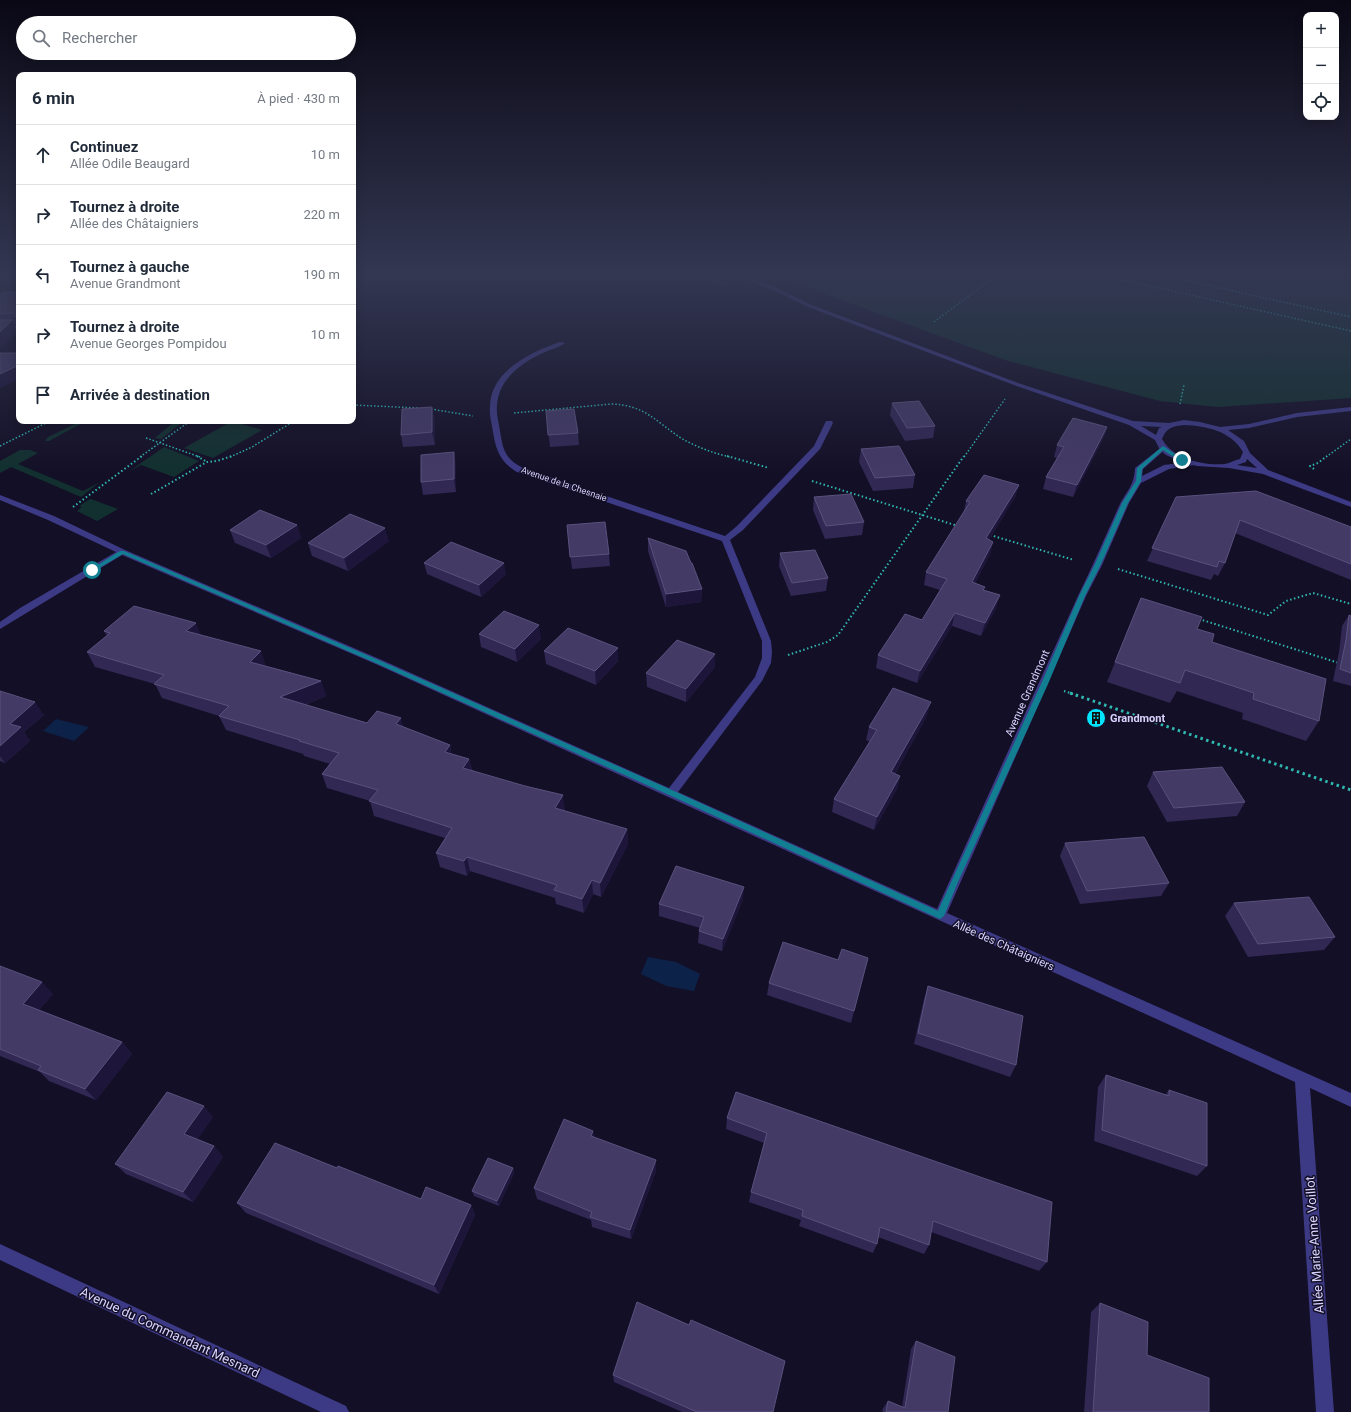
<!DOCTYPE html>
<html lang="fr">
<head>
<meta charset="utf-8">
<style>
	:root { --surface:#fff; --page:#f2f2f3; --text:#1f2937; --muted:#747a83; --line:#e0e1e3 }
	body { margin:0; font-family:Roboto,sans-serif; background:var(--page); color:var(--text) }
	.controls { position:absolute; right:12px; top:12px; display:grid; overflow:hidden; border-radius:8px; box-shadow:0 2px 10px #0003 }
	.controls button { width:36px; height:36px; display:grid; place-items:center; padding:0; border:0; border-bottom:1px solid var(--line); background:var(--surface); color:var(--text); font:20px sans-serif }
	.stop { position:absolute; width:12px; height:12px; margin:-9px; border:3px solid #117e91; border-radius:50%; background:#fff }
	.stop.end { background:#117e91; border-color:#fff; box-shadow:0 1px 4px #0008 }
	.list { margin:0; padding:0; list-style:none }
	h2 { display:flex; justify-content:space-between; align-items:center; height:52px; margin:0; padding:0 16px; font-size:17px }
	h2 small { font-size:13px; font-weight:400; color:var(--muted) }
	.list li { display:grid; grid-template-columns:26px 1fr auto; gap:12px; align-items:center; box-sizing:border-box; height:60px; padding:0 16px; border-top:1px solid var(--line) }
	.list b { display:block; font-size:15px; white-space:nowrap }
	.list p { margin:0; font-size:13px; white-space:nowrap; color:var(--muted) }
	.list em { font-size:13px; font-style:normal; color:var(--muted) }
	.icon { flex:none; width:22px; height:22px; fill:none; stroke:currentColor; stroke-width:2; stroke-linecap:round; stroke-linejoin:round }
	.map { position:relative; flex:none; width:1351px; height:1412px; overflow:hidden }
	.search { position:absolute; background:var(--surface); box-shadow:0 2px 10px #0003; left:16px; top:16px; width:340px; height:44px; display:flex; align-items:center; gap:10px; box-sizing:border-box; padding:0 14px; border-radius:22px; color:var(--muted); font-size:15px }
	.panel { position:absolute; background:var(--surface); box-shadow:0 2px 10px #0003; left:16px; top:72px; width:340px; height:352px; border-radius:8px }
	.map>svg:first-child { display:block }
	.green { fill:#12302f }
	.water { fill:#0c2248 }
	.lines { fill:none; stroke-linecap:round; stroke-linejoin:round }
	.path-far2 { stroke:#2fb8b0; stroke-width:1.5; stroke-dasharray:1.5 2; stroke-linecap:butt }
	.path-far1 { stroke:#2fb8b0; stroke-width:2; stroke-dasharray:1.5 2.5; stroke-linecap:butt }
	.path { stroke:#2fb8b0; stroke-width:3; stroke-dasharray:2.5 3.5; stroke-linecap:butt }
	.minor { fill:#3d3a85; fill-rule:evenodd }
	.tertiary { fill:#3d3a85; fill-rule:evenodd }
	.wall { fill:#312854 }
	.shaded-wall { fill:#1d163a }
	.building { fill:#433a66; stroke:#5a527e }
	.route { fill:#117e91 }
	.labels { text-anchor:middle; stroke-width:3; stroke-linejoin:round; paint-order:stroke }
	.far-street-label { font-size:9px; fill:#d9d4ff; stroke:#130f26 }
	.street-label { font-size:11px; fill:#d9d4ff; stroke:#130f26 }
	.poi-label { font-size:11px; font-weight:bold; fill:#d9d4ff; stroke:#130f26; text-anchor:start }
	.near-street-label { font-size:13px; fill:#d9d4ff; stroke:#130f26 }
</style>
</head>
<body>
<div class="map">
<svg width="1351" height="1412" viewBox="0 0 1351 1412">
	<rect width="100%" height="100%" fill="#130f26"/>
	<g class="green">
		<path d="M779 277H1351V398L1218 407 1160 401 1005 360Z"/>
		<path d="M175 421H184L161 439 155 438Z"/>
		<path d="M232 421 262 430 213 458 184 448Z"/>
		<path d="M79 422H84L49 441H45L48 437Z"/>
		<path d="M164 447 199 461 174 477 141 465 128 472Z"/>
		<path d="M20 450H30L38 453 18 464 83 491 100 482 81 497 11 467 0 473V461Z"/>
		<path d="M90 499H91L118 509 97 521 77 511 82 507 79 506Z"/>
	</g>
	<g class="water">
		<path d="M56 719 89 727 74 741 43 731Z"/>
		<path d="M648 957 676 962 700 974 694 991 666 986 641 974Z"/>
	</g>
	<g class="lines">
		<g class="path-far2">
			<path d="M706 277 726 285"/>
			<path d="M1110 277 1351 331"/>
			<path d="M1170 277 1351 317"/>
			<path d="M934 322 994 277"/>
			<path d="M1180 404 1184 385"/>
			<path d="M353 405 418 408"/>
			<path d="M431 409 473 416"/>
			<path d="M514 413 611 404C645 405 655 421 681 438 696 447 713 453 730 457"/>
			<path d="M146 438 200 457"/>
			<path d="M0 446 50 421"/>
			<path d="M140 457 190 421"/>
			<path d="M230 457 252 447 294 421"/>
			<path d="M964 457 1005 399"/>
			<path d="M1326 457 1351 439"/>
		</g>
		<g class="path-far1">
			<path d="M197 456 207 462"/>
			<path d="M727 456 769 468"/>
			<path d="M1314 469 1310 466 1318 463 1327 456"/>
			<path d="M812 481 958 526"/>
			<path d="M151 494 207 462 217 461 232 456"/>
			<path d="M73 507 142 456"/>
			<path d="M990 535 1074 560"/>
			<path d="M1118 569 1268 615 1286 601 1313 593 1351 604"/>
			<path d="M1199 619 1339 663"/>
			<path d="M788 655 827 642 838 635 964 456"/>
			<path d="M1064 691 1073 694"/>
		</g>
		<path class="path" d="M1070 693 1351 790"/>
		<g class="minor">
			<path d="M19 325V329L0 330V326Z"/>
			<path d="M560 342 565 343C559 348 550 349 543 353 521 363 498 380 497 406 496 414 499 423 500 431 503 450 505 459 523 468L725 536 737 526 814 446 826 421H832L833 423 820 449 743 530 730 540 771 641 772 652 771 663 762 681 678 792 937 909 1078 596C1093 566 1106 535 1120 504 1128 489 1134 486 1135 468L1163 446 1167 448 1143 469 1142 476 1164 465 1195 461V465L1169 469 1141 483 1129 503 1102 565 1086 596 947 913 1351 1093V1107L1310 1088 1334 1412H1316L1295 1082 378 665 122 555 0 629V622L20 608 116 552 48 520 0 500V495L54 516 125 550 384 661 669 788 755 677 762 658V641L722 541 517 472C500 462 496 450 493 432 492 424 489 415 490 407 490 371 531 352 560 342Z"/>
			<path d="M0 1244 346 1406 349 1412H321L0 1260Z"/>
		</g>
		<path class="tertiary" d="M740 277H748L775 287 812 305 1018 383 1133 421 1169 423 1184 420 1200 422 1220 427 1249 424 1297 413 1351 407V411L1297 417 1249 428 1228 430 1244 441 1250 453 1268 470 1351 502V507L1263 474 1229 468 1197 466 1179 461 1166 455 1160 450 1155 440 1129 425 1014 385 808 307 771 289ZM1184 425C1207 426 1231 431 1243 452L1240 459C1235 460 1230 463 1225 464 1203 466 1173 459 1162 439 1166 428 1173 426 1184 425ZM1141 426 1162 427 1159 428 1156 435ZM1247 459 1257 468 1237 465 1246 462Z"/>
	</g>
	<g class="wall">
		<path d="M19 292V324H14L17 331 0 348V294Z"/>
		<path d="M892 403 935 426 933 438 905 441 890 415Z"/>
		<path d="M546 411 578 433 579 445 550 447Z"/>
		<path d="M435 419V445L403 447 401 435Z"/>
		<path d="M1107 427 1103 439 1073 497 1043 489 1046 477 1057 458 1054 457 1057 445Z"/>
		<path d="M861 449 915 475 913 488 873 491 859 462Z"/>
		<path d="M456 465V492L423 495 421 482Z"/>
		<path d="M1019 485 1015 497 989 540 993 542 990 554 975 583 984 590 1000 595 996 608 981 636 952 626 917 683 876 668 878 655 922 620 940 590 924 585 926 572 964 511 966 501Z"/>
		<path d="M814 497 864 522 862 535 825 539 813 510Z"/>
		<path d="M1176 497 1351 527V580L1235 533 1225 563 1218 576 1214 574 1211 580 1147 561Z"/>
		<path d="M297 525 301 538 271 558 235 543 230 530Z"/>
		<path d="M567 525 609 554 610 566 572 569Z"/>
		<path d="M648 538 702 589 701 602 666 607 648 551Z"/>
		<path d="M389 541 348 571 312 556 308 543Z"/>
		<path d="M780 553 828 578 826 591 791 596 779 566Z"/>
		<path d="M424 563 506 574 481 597 427 574Z"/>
		<path d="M1141 598 1197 629 1212 642 1319 721 1306 741 1242 719 1243 713 1177 691 1170 703 1107 682Z"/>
		<path d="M1349 615 1351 616V686L1333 681 1339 652 1342 626Z"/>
		<path d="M104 631 202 636 266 666 321 681 326 696 305 705 367 723 404 727 450 745 451 754 469 759 472 770 565 809 564 811 627 829 628 844 601 897 593 894 584 913 556 904 555 898 470 871 467 876 440 867 436 853 445 838 374 816 370 801 327 788 322 774 330 764 304 756 303 754 226 730 219 716 162 698 155 684 95 667 87 652 107 636Z"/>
		<path d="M479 634 541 639 517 662 481 647Z"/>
		<path d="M544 651 618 661 596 685 546 664Z"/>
		<path d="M715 654V667L686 702 647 687 646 673Z"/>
		<path d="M0 691 44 715 24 732 30 741 5 763 0 761Z"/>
		<path d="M927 716 895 774 900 776 897 789 874 830 832 812 834 799 870 742 866 740 869 727Z"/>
		<path d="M1153 772 1245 802 1237 816 1167 822 1147 786Z"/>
		<path d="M1065 843 1169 883 1161 896 1080 904 1060 856Z"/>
		<path d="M743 899 722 951 698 943 699 931 700 928 659 916V904Z"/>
		<path d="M1234 903 1335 937 1324 950 1248 957 1225 916Z"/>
		<path d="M868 958 851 1023 767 995 769 983 838 960Z"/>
		<path d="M0 966 53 994 39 1010 122 1042 132 1054 96 1100 49 1081 40 1072 0 1056Z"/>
		<path d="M928 986 1016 1065 1010 1077 914 1044 924 999Z"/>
		<path d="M1106 1075 1165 1095 1169 1090 1207 1166 1197 1176 1094 1141 1098 1087Z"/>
		<path d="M736 1092 1047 1262 1039 1271 931 1232 929 1245 924 1254 878 1237 877 1244 873 1253 799 1226 801 1220 749 1202 751 1192 764 1143 726 1129 727 1118Z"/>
		<path d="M213 1117 197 1139 214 1146 223 1157 193 1202 126 1174 115 1164Z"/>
		<path d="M593 1131 594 1137 656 1171 631 1239 592 1227 591 1220 537 1199 534 1188Z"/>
		<path d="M337 1168 421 1199 471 1205 475 1215 439 1294 246 1213 237 1203Z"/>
		<path d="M513 1168 514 1173 499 1206 474 1196 472 1191Z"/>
		<path d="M1100 1303 1147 1355 1209 1412H1084L1091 1312Z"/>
		<path d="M916 1341 948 1412H882L883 1408 888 1401 902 1407 911 1349Z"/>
		<path d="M613 1375 773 1412H682L614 1382Z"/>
	</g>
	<g class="shaded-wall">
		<path d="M19 313V324L15 317Z"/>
		<path d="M12 320 17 331 0 348V332Z"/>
		<path d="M19 365V379L0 388V374Z"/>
		<path d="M432 407 435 419V445L432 432Z"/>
		<path d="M1107 427 1103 439 1073 497 1077 485Z"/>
		<path d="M454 452 456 465V492L454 479Z"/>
		<path d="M1019 485 1015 497 983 550 986 538Z"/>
		<path d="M297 525 301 538 271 558 266 545Z"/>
		<path d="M385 528 389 541 348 571 344 558Z"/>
		<path d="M993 542 990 554 968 595 972 582Z"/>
		<path d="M504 563 506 574 481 597 479 585Z"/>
		<path d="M702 589 701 602 666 607V594Z"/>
		<path d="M1000 595 996 608 981 636 985 623Z"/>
		<path d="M955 613 952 626 917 683 920 671Z"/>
		<path d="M196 623 202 637 186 631Z"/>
		<path d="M539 625 541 639 517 662 515 649Z"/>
		<path d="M618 648V661L596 685 595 671Z"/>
		<path d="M261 651 266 666 256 677 250 662Z"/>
		<path d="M715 654V667L686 702V689Z"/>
		<path d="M321 681 326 696 286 712 280 697Z"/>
		<path d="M35 702 44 715 24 732 30 741 5 763 0 756V746L10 724Z"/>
		<path d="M931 702 927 716 888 786 891 772Z"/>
		<path d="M401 718 405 732 396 724Z"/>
		<path d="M450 745 453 760 445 752Z"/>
		<path d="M469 759 472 773 463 768Z"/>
		<path d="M900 776 897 789 874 830 877 817Z"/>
		<path d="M563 795 565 809 557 822 555 808Z"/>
		<path d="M627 829 628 844 601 897 600 883Z"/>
		<path d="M467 857 470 871 467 876 464 861Z"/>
		<path d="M592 880 593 894 584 913 582 899Z"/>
		<path d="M744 887 743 899 722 951 723 939Z"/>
		<path d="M42 982 53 994 34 1016 23 1004Z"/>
		<path d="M122 1042 132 1054 96 1100 85 1089Z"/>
		<path d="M204 1106 213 1117 194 1145 184 1134Z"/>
		<path d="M593 1131 594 1142 591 1136Z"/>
		<path d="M214 1146 223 1157 193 1202 183 1192Z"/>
		<path d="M656 1160V1171L631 1239 630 1230Z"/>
		<path d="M513 1168 514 1173 499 1206 497 1201Z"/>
		<path d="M471 1205 475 1215 439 1294 434 1285Z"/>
	</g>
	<g class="building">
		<path d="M3 292H19V313L15 317 14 313 0 314V294Z"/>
		<path d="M0 320H12L0 332Z"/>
		<path d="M0 353H19V365L0 374Z"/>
		<path d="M919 401 935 426 907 428 892 403Z"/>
		<path d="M432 407V432L401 435 402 409Z"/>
		<path d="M574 409 578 433 548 435 546 411Z"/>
		<path d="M1073 418 1107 427 1077 485 1046 477 1064 447 1057 445Z"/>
		<path d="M899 446 915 475 875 478 861 449Z"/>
		<path d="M454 452V479L421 482V455Z"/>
		<path d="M984 475 1019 485 986 538 993 542 972 582 985 587 983 590 1000 595 985 623 955 613 920 671 878 655 905 614 922 620 947 579 926 572 970 502 966 501Z"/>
		<path d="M1256 491 1351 527V564L1240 520 1225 563 1219 561 1217 567 1152 548 1176 497Z"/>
		<path d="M851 494 864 522 826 526 814 497Z"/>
		<path d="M260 510 297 525 266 545 230 530Z"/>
		<path d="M350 514 385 528 344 558 308 543Z"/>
		<path d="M605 522 609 554 570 557 567 525Z"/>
		<path d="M648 538 686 551 691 563H692L702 589 666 594Z"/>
		<path d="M451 542 504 563 479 585 424 563Z"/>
		<path d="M815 550 828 578 792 583 780 553Z"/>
		<path d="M1141 598 1202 617 1197 629 1214 634 1212 642 1326 679 1319 721 1253 699 1254 693 1185 670 1180 683 1115 662Z"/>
		<path d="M134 606 196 623 186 631 261 651 250 662 321 681 280 697 367 723 377 711 401 718 396 724 450 745 445 752 469 759 463 768 525 786 563 795 555 808 627 829 600 883 592 880 582 899 554 890 557 885 467 857 464 861 436 853 452 828 369 801 378 790 322 774 339 753 299 741 300 740 219 716 229 706 154 684 164 675 87 652 110 633 104 631Z"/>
		<path d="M504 611 539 625 515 649 479 634Z"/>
		<path d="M1349 615 1351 616V673L1340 669 1346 640Z"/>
		<path d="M568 628 618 648 595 671 544 651Z"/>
		<path d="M677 640 715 654 686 689 646 673Z"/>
		<path d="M893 688 931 702 891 772 900 776 877 817 834 799 877 730 869 727Z"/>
		<path d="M0 691 35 702 10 724 21 727 0 746Z"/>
		<path d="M1222 767 1245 802 1174 808 1153 772Z"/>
		<path d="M1144 837 1169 883 1087 891 1065 843Z"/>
		<path d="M676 866 744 887 723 939 699 931 704 917 659 904Z"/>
		<path d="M1309 897 1335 937 1258 944 1234 903Z"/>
		<path d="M783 942 838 960 842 949 868 958 854 1011 769 983Z"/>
		<path d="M0 966 42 982 23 1004 122 1042 85 1089 38 1070 41 1066 0 1049Z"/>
		<path d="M928 986 1023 1016 1016 1065 918 1033Z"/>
		<path d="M1106 1075 1169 1096V1090L1207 1103V1166L1102 1130Z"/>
		<path d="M167 1092 204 1106 184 1134 214 1146 183 1192 115 1164Z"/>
		<path d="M736 1092 1052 1202 1047 1262 933 1221 929 1245 880 1227 877 1244 802 1216 803 1210 751 1192 767 1133 727 1118Z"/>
		<path d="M564 1119 593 1131 591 1136 656 1160 630 1230 590 1217 592 1212 534 1188Z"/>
		<path d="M275 1143 337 1168 338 1166 421 1199 426 1187 471 1205 434 1285 237 1203Z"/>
		<path d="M488 1158 513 1168 497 1201 472 1191Z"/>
		<path d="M637 1302 689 1325 691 1320 785 1361 773 1412H697L613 1375Z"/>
		<path d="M1100 1303 1148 1322 1147 1355 1209 1378V1412H1093Z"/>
		<path d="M916 1341 955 1357 948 1412H886L888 1401 905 1408Z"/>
	</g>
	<linearGradient id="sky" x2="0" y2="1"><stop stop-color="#0a0815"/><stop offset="0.58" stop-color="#333752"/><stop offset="1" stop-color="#333752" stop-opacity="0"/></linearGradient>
	<rect width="1351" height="474" fill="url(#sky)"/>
	<path class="route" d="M1163 446 1184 460 1180 461 1163 450 1142 469 1141 481 1128 503 1101 564 1085 596 1048 684 958 882 944 916 940 919 669 795 378 664 123 554 94 571 90 570 120 551H124L383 662 674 791 938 911 1041 684 1079 596 1095 564 1122 503 1136 481 1137 468Z"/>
	<defs>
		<symbol id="building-disc" viewBox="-11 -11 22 22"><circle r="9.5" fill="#00e5ff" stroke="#130f26"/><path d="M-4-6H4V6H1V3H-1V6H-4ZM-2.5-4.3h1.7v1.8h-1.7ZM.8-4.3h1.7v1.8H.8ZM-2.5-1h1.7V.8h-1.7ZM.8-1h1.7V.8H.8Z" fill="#111"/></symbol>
	</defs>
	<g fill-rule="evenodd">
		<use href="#building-disc" x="1085" y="707" width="22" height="22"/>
	</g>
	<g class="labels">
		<g class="far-street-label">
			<text transform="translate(564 484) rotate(19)" y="3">Avenue de la Chesnaie</text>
		</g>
		<g class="street-label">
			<text transform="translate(1027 693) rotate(-66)" y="4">Avenue Grandmont</text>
			<text transform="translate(1004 945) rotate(24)" y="4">Allée des Châtaigniers</text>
		</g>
		<g class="poi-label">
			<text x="1110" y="722">Grandmont</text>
		</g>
		<g class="near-street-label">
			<text transform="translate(1314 1245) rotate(-94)" y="5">Allée Marie-Anne Voillot</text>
			<text transform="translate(170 1332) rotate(25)" y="5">Avenue du Commandant Mesnard</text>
		</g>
	</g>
</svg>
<div class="controls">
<button>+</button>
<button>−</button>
<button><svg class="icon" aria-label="locate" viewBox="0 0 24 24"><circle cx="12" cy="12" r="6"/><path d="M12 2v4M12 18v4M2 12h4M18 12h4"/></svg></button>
</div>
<div class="stop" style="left:92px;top:570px"></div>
<div class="stop end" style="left:1182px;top:460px"></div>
<div class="search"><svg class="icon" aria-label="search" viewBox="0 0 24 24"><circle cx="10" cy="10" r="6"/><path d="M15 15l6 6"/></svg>Rechercher</div>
<section class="panel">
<h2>6 min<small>À pied · 430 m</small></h2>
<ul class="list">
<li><svg class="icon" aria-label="ahead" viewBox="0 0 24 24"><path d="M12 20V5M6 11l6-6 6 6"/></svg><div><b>Continuez</b><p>Allée Odile Beaugard</p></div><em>10 m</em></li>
<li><svg class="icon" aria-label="right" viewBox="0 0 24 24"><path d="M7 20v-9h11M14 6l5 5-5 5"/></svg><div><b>Tournez à droite</b><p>Allée des Châtaigniers</p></div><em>220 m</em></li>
<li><svg class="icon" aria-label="left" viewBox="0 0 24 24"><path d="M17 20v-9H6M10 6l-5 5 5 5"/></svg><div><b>Tournez à gauche</b><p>Avenue Grandmont</p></div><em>190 m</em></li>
<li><svg class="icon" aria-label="right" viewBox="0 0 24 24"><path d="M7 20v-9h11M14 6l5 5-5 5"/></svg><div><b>Tournez à droite</b><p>Avenue Georges Pompidou</p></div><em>10 m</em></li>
<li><svg class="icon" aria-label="arrive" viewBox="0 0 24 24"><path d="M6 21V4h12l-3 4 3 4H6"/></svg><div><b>Arrivée à destination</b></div></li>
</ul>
</section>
</div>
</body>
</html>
